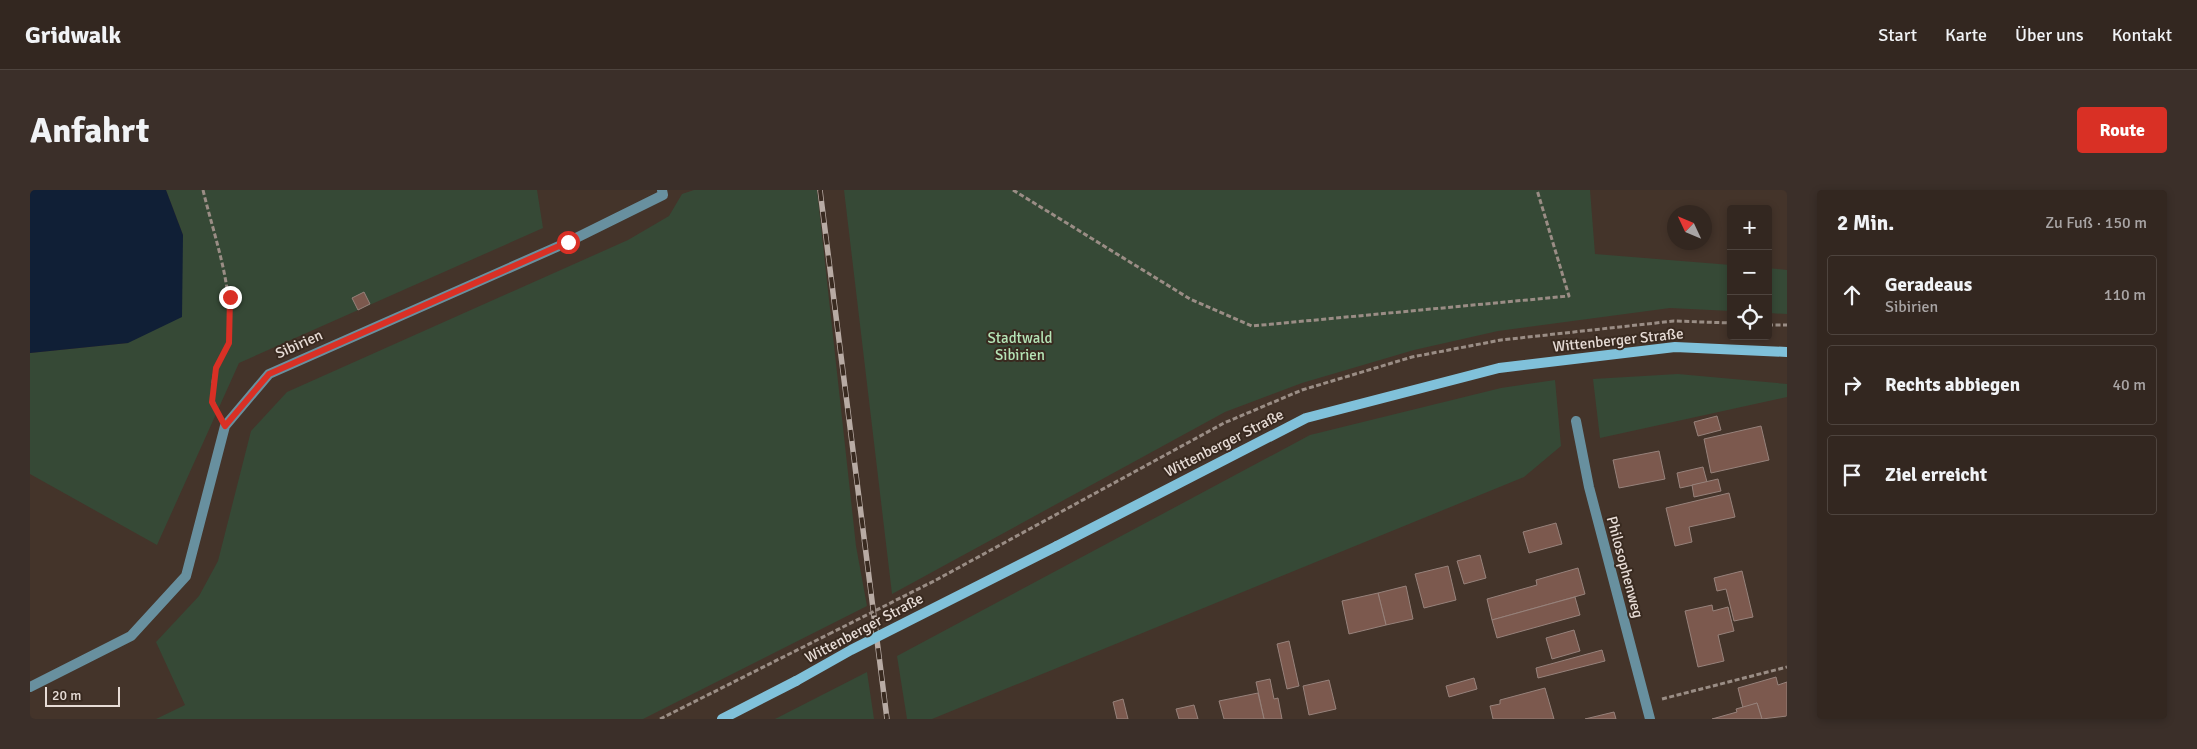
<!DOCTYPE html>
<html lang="de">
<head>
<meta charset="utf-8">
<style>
	:root { --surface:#332720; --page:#3b2f29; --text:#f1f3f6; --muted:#a9a5a5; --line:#4e443e; --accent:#d93025 }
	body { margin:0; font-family:Signika,sans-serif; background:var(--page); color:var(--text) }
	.controls { position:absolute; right:15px; top:15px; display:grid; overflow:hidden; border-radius:5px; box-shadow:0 2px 8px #0003 }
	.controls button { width:45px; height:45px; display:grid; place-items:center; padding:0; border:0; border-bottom:1px solid var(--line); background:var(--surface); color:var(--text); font:25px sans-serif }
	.compass { position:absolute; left:1637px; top:15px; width:45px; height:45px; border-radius:50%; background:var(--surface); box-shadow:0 2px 8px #0003; rotate:314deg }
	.scale { position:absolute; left:15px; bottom:12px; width:75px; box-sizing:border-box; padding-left:5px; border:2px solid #e7dcd6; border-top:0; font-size:14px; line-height:18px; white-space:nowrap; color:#e7dcd6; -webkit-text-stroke:4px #392a20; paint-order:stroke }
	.stop { position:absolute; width:15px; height:15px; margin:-11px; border:4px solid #d93025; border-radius:50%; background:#fff }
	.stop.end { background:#d93025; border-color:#fff; box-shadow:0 1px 5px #0008 }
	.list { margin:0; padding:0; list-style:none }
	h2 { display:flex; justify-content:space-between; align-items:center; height:65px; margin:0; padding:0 20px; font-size:21px }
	h2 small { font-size:16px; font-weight:400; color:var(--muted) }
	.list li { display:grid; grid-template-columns:32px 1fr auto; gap:15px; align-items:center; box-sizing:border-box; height:80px; margin:0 10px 10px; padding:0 10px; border:1px solid var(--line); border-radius:5px }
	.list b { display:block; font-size:19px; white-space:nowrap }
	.list p { margin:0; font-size:16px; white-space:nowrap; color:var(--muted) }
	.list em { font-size:16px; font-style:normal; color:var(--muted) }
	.icon { flex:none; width:28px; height:28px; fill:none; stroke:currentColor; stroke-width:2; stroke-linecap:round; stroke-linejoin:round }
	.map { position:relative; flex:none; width:1757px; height:529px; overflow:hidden; border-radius:5px }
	header { display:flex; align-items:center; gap:30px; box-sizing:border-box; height:70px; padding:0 25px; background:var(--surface); border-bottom:1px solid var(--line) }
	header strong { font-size:24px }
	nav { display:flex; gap:28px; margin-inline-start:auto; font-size:18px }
	.intro { display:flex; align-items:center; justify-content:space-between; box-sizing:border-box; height:120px; padding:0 30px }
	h1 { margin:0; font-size:35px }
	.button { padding:12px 22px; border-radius:5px; background:var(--accent); color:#fff; font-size:18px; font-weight:700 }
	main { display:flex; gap:30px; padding:0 30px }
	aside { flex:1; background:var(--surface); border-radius:5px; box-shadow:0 2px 8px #0003 }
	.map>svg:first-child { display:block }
	.green { fill:#364936 }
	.water { fill:#101f36 }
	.building { fill:#7c594e; stroke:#97827b }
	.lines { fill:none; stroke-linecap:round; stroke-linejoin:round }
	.path { stroke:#9a8d85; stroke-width:3; stroke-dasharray:5 2.5; stroke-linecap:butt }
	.street { stroke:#68909f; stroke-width:10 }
	.secondary { stroke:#80c1da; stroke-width:10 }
	.rail-casing { stroke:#b8aba4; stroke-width:5.5 }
	.rail { stroke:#392a20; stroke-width:4; stroke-dasharray:11; stroke-linecap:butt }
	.path-bridge { stroke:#9a8d85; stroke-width:3; stroke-dasharray:5 2.5; stroke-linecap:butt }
	.secondary-bridge { stroke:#80c1da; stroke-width:10 }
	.route { stroke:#d93025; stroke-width:6 }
	.labels { text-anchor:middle; stroke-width:4; stroke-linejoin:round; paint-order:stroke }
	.park-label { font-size:15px; fill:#b5e4b6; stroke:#392a20 }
	.street-label { font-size:15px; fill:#e7dcd6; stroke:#392a20 }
</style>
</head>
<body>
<header>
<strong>Gridwalk</strong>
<nav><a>Start</a><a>Karte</a><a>Über uns</a><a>Kontakt</a></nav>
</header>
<div class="intro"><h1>Anfahrt</h1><a class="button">Route</a></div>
<main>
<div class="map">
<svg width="1757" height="529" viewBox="0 0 1757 529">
	<rect width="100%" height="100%" fill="#44342a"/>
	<g class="green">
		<path d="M136 0H507L513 38 209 173 127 355 0 284V163L98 153 153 45Z"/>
		<path d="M664 0H787L826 356 837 416 613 529H126L155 515 126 452 169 406 188 371 221 241 257 202 598 50 639 26 652 4Z"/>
		<path d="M814 0H1560L1565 64 1701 75V121L1640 118 1468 141 1384 160 1272 193 1195 222 862 404Z"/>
		<path d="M1738 78 1757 80V124L1738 123Z"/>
		<path d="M1648 184 1757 194V207L1570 248 1563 189Z"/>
		<path d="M1525 190 1531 256 1494 287 902 529H877L867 466 1280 245 1471 198Z"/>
		<path d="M837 482 844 529H745Z"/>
	</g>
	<path class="water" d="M0 0H136L153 45 152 127 98 153 0 163Z"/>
	<g class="building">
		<path d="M334 102 340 114 328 120 322 108Z"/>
		<path d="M1687 226 1691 240 1668 246 1664 232Z"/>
		<path d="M1731 236 1739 270 1681 283 1674 249Z"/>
		<path d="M1629 261 1635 289 1589 298 1583 270Z"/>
		<path d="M1673 277 1677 292 1650 298 1647 283Z"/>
		<path d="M1688 289 1691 301 1664 307 1662 295Z"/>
		<path d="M1699 303 1705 327 1659 337 1662 352 1645 356 1636 318Z"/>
		<path d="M1526 333 1532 354 1499 363 1493 342Z"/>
		<path d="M1450 365 1456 388 1434 394 1427 371Z"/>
		<path d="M1418 376 1426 410 1394 418 1385 384Z"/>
		<path d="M1548 378 1555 404 1462 430 1457 409 1507 395 1506 390Z"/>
		<path d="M1712 381 1723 427 1704 431 1696 399 1687 401 1684 388Z"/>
		<path d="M1376 396 1383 429 1356 435 1348 403Z"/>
		<path d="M1348 403 1356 435 1319 444 1312 411Z"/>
		<path d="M1545 407 1550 425 1467 448 1462 430Z"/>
		<path d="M1682 415 1683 421 1698 417 1704 441 1688 445 1694 471 1668 477 1655 421Z"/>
		<path d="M1544 440 1550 461 1522 469 1516 448Z"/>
		<path d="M1259 451 1269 496 1257 499 1247 454Z"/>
		<path d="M1572 460 1575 471 1508 488 1506 478Z"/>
		<path d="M1746 487 1748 495 1757 492V526L1732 529 1727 513 1713 518 1708 498Z"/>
		<path d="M1444 488 1447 499 1419 507 1416 496Z"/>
		<path d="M1240 489 1244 509 1248 508 1252 529H1234L1226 492Z"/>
		<path d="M1299 490 1306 519 1279 525 1273 496Z"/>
		<path d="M1515 498 1524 529H1463L1460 516 1470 514V510Z"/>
		<path d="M1228 503 1234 529H1194L1189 511Z"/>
		<path d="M1093 509 1098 529H1087L1083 512Z"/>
		<path d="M1727 513 1732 529H1682L1707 522 1706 519Z"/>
		<path d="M1164 515 1168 529H1149L1146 519Z"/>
		<path d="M1584 522 1586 529H1555Z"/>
	</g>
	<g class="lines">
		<g class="path">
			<path d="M173 0C185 50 204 98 199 151 198 160 189 169 186 178 182 190 181 209 186 219"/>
			<path d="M983 0 1160 109 1222 136 1539 106 1507 0"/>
			<path d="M1738 135H1757"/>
			<path d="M906 390 1194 233 1272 200 1382 167 1471 150 1644 131 1701 133"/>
			<path d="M1632 509 1757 477"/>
			<path d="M630 529 799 444"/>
		</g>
		<g class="street">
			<path d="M1546 231 1559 297 1620 529"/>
			<path d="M0 497 101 446 156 386 195 236 239 184 538 52 633 5 632 0"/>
		</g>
		<g class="secondary">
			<path d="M1027 356 1276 228 1469 178 1645 157 1757 162"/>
			<path d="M692 529 766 491"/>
		</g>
		<defs>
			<path id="rail" d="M790 0 857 529"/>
		</defs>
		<use href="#rail" class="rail-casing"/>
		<use href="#rail" class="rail"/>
		<path class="path-bridge" d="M799 444 906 390"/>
		<path class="secondary-bridge" d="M766 491 821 460 1027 356"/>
	</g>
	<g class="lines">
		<path class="route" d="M200 107 199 153 186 178 182 212 195 236 239 184 538 52"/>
	</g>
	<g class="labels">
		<g class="park-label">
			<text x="990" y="153">Stadtwald<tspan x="990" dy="17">Sibirien</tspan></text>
		</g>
		<g class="street-label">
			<text transform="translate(1588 150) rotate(-6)" y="5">Wittenberger Straße</text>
			<text transform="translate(269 154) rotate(-24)" y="5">Sibirien</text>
			<text transform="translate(1194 253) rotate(-27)" y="5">Wittenberger Straße</text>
			<text transform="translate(1595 377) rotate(75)" y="5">Philosophenweg</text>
			<text transform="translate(834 438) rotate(-28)" y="5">Wittenberger Straße</text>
		</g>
	</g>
</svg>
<div class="controls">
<button>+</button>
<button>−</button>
<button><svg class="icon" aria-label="locate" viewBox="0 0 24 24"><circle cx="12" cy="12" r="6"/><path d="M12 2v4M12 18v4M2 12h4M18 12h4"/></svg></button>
</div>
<svg class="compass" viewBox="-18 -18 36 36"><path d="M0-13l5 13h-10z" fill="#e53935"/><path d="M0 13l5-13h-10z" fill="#a9a5a5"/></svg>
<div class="scale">20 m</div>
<div class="stop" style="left:538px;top:52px"></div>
<div class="stop end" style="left:200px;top:107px"></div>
</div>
<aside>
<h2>2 Min.<small>Zu Fuß · 150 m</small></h2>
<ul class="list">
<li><svg class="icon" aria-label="ahead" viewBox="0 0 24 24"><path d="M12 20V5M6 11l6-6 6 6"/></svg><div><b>Geradeaus</b><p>Sibirien</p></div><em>110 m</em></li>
<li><svg class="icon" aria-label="right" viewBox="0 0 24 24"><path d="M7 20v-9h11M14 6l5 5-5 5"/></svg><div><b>Rechts abbiegen</b></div><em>40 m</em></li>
<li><svg class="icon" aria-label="arrive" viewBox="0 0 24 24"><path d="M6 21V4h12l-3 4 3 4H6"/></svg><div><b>Ziel erreicht</b></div></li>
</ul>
</aside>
</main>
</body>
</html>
